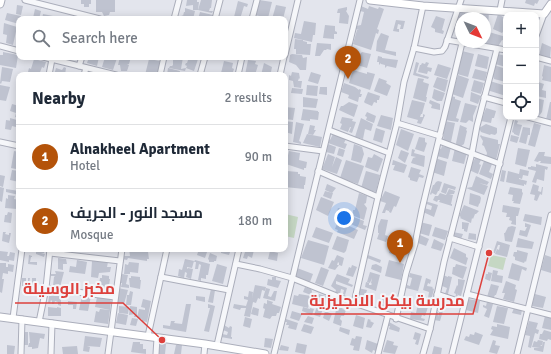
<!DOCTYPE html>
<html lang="en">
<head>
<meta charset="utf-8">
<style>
	:root { --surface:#fff; --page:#f2f2f3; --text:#1f2937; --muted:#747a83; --line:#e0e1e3; --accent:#b45309 }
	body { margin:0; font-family:Signika,Cairo,sans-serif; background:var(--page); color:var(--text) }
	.controls { position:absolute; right:12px; top:12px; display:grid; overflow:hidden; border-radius:8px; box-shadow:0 2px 10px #0003 }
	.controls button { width:36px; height:36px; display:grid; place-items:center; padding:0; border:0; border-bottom:1px solid var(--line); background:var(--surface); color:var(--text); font:20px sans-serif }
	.compass { position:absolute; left:455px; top:12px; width:36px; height:36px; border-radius:50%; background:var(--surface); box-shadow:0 2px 10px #0003; rotate:133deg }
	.you { position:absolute; left:344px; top:218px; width:14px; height:14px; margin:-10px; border:3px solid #fff; border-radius:50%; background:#1a73e8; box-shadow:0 0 0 6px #1a73e833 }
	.badge { display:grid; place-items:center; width:26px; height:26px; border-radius:50%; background:var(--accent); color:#fff; font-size:13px; font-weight:700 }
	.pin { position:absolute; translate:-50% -33px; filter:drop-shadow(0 1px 2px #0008) }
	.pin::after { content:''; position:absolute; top:21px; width:14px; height:12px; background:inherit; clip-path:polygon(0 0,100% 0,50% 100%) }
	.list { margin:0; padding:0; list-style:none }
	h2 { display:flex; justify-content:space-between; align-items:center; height:52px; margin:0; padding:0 16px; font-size:17px }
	h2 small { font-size:13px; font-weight:400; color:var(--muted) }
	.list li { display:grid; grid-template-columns:26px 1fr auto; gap:12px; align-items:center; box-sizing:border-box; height:64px; padding:0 16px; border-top:1px solid var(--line) }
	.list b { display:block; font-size:15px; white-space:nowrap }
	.list p { margin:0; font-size:13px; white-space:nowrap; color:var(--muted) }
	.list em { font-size:13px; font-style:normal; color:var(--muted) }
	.icon { flex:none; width:22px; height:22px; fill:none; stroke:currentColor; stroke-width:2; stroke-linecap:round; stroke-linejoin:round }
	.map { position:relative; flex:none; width:551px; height:354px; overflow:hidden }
	.search { position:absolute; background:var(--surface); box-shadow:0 2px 10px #0003; left:16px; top:16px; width:272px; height:44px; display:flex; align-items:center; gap:10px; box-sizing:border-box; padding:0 14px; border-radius:8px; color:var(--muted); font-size:15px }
	.panel { position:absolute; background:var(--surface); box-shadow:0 2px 10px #0003; left:16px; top:72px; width:272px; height:180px; border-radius:8px }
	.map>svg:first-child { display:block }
	.green { fill:#c5d7c3 }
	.building { fill:#bfc3d0 }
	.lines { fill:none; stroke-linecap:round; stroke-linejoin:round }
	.street-casing { stroke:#abaebb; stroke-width:7 }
	.secondary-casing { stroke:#abaebb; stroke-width:9 }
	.street { stroke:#f6f7fa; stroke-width:5 }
	.secondary { stroke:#fff; stroke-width:7 }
	.leader { fill:none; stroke:#dd403c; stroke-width:1.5 }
	.callout-dot { fill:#dd403c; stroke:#f3f5f9; stroke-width:1.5 }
	.callout-label { font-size:16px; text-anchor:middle; font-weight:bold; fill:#dd403c; stroke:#f3f5f9; stroke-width:4; stroke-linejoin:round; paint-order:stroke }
</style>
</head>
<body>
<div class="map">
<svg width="551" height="354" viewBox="0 0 551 354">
	<rect width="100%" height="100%" fill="#e3e5ed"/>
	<g class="green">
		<path d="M285 214 298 217 294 238 285 236Z"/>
		<path d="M491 255 506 258 503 270 488 266Z"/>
	</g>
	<g class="building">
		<path d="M81 0H91V4H89V7H84V4H81Z"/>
		<path d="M96 0H115V12H110L109 15 104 16 102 12H96Z"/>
		<path d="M187 0H197V2H199L198 10H193V5L186 6Z"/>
		<path d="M201 0H212L211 8H210L209 11H213L212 13 198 10Z"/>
		<path d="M259 0 272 2 268 18 255 15Z"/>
		<path d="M526 0H539L537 4 535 3 534 6 525 3Z"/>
		<path d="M238 1 248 4 247 7 244 6 240 19 234 17Z"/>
		<path d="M17 5 23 6 21 15 16 14Z"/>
		<path d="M276 5 286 7 283 19H272Z"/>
		<path d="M361 6 368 9 369 6 378 9 379 7 384 9 377 29 379 30 378 34 376 33 371 50 353 44 357 30H359L355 29 356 26 361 25 364 12 360 11Z"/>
		<path d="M347 7V10L346 11 349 16 348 24 339 23 340 13H337L338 9Z"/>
		<path d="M185 8 195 11 193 19H181L182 15 183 16 184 12H185Z"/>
		<path d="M35 9 41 11 39 19 33 18Z"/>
		<path d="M460 10 468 11 467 18H458Z"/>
		<path d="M478 11 489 12 488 27H485V18H478Z"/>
		<path d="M200 12 213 15 212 19H198Z"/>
		<path d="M7 13 21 16V19H19V24L5 20Z"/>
		<path d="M43 14 53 16 52 19H42Z"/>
		<path d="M498 14 503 17 506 16V23L503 27 506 28 502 33 493 29Z"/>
		<path d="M436 16 445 19 442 30 444 31 443 34 435 32V29L431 27Z"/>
		<path d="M396 20 405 21 403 29H400L401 25 398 24 397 29H399V32L393 31Z"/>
		<path d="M304 21 316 23 315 35H313L312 42 294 38 295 33 301 34Z"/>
		<path d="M4 23 17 27 13 45 6 43 7 35 3 34Z"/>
		<path d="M325 25 335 26V31L337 32V34H334V39L323 38Z"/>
		<path d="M457 25 461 26V38H456Z"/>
		<path d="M489 32 506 37 505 41 502 40 497 48 485 44Z"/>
		<path d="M381 33 389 36 385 50 396 52V56L376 51 377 41Z"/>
		<path d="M295 39 303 40V41L307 42V44H311L310 55 296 54V49H294Z"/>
		<path d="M317 43 331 44V50L327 49 326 50H324L320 56H315Z"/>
		<path d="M542 43 551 47 550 59 539 56Z"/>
		<path d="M462 51 474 54 468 77 457 74Z"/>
		<path d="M3 52 18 55 16 68 0 65V55H3Z"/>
		<path d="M362 52 371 54 367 68 357 65 360 56 356 55 357 53 360 54Z"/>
		<path d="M292 54 302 55 303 58 307 57 306 70H300L296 65 289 62 290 55Z"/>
		<path d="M478 54 489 57 487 69 475 66Z"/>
		<path d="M498 54 506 56V67L495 64Z"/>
		<path d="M378 56 382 57V58L398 60 396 68 387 66 385 68V65L381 64 380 63V65L379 64V62H377Z"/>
		<path d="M89 57H99L97 66 87 63Z"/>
		<path d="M105 57 117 58 113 70 102 67Z"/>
		<path d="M120 57H131L129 64H127L129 65 127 71H121L120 65H118Z"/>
		<path d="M173 57H183L181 69 186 68 185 71 169 68 170 66H172L173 65Z"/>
		<path d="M189 57 198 59 194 71 186 68 187 66 185 65 186 63H187Z"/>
		<path d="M34 59 46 62 44 68 42 67 39 75H34L28 72 29 68 31 69Z"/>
		<path d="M149 59 160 61 158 75H145Z"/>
		<path d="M248 60 256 61 255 64 258 65 255 75H245Z"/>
		<path d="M224 61 233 63 232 68 234 69 232 75 219 74V73H221Z"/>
		<path d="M416 62 419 63 416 73 429 77 428 79 413 75Z"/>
		<path d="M426 62 429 63 427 67 432 68 431 72 428 71 427 74 418 72 420 65H421L422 63 425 64Z"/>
		<path d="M264 63 272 67 271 72 274 74V75H261Z"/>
		<path d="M438 64 451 68 447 79 434 75Z"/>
		<path d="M494 65 506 69V82L494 79 492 74Z"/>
		<path d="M544 65 551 67V82L542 80 543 77 542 76Z"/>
		<path d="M2 67 13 69 10 82 2 81 1 84 0 83Z"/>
		<path d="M64 67 66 68 65 75H54L56 68 62 70Z"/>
		<path d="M168 68 180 71 179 75H167Z"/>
		<path d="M475 69 487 72 485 81 472 78Z"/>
		<path d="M353 70 367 74V72L375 74 370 90 349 83Z"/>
		<path d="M292 72 299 73 300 79 299 78 298 81H302L301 88 294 87 293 81 289 80V75L291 76Z"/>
		<path d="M311 72 321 75 318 84 308 81Z"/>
		<path d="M458 75 469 79 463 98 452 94Z"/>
		<path d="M437 77 448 80 445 92 433 87Z"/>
		<path d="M379 78 387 81 386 83 391 86 387 96 374 91Z"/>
		<path d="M418 78 424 79 423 82 429 84 426 97H427L426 102 413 98Z"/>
		<path d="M474 80 484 83 481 94 471 91Z"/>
		<path d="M490 81 506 86V96L487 90Z"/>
		<path d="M538 82 544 84 542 90 546 91V98L536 96Z"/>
		<path d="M344 83 355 87 359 90V89L361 90 360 94H362L361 97H359L358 102 348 98 349 95 341 92Z"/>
		<path d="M0 85 10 87 6 101 0 100Z"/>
		<path d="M307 85 318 86 317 96 306 95Z"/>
		<path d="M320 87H327V95L319 94Z"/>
		<path d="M292 88 303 89 302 94 291 93Z"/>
		<path d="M434 89 445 93 442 101H437L432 98Z"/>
		<path d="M368 92 380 96 379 100H377V103L374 102 372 106 365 103 364 102Z"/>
		<path d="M471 92 481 96 478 104 470 101Z"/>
		<path d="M451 96 455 97V99L461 101 456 118 459 119 458 122 445 120Z"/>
		<path d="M303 97 318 99 316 108 303 107Z"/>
		<path d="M536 98 544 100 542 112 539 116 536 115Z"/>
		<path d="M412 100 425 103 422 114H421L420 117H423V114L425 115 421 124 417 123 418 120 407 117Z"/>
		<path d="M430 100 440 104V110L431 108 432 105 429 103Z"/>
		<path d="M349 102 358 105 354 117 339 110 341 106H343Z"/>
		<path d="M550 102H551V122L546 120Z"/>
		<path d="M465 103 477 106 473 116V122L469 120 466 123 460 122Z"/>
		<path d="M12 104 19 106V118L15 117 16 113 10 111Z"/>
		<path d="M285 107 295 108 293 120 285 119Z"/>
		<path d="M486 108 496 111 494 118H492L491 123 481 121 480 119 481 115 483 116Z"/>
		<path d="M303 109 318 111V112H319L318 120 310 119V121L301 120Z"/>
		<path d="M367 112 376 116 374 123 366 120 367 117 365 116Z"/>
		<path d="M381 115 393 118 391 130 377 126Z"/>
		<path d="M342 117 353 119 352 121 356 122 352 133 349 132 351 127H350L348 132 340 129 342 124 340 123Z"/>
		<path d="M10 118 17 120 16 127 12 126 11 130 5 129 6 120 12 121H10Z"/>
		<path d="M361 118 373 124 371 131 365 129 363 139 355 137Z"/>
		<path d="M515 120 518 121 517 124 522 125 519 136 514 134V133L512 132Z"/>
		<path d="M285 121 293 122 292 134 285 132Z"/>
		<path d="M445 121 455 123 451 142 443 141 444 134H442Z"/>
		<path d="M296 122 304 124 299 141 301 142V144L293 142Z"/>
		<path d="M534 123 541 125 535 147 528 145Z"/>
		<path d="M486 124 497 128V133L495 135 491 134 490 135 481 132 479 128Z"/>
		<path d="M310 125 315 126 314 130H316L313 135 308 134Z"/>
		<path d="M460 125 467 128 466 130 467 131 464 144 460 147 457 146 456 143Z"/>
		<path d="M523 127 530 128V135H528L526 144 519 142Z"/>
		<path d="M376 128 385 131 382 143 373 140Z"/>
		<path d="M401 129 414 134 408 151 396 145Z"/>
		<path d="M307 134 322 137 320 147 303 143Z"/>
		<path d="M333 134 346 139 344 143 347 144 345 149 328 143 329 139 330 140Z"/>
		<path d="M481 135 482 136 498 140V144H500L499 148 495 147 499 148 496 160 486 157 487 153 484 146 482 145 483 141 480 136Z"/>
		<path d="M511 135 519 137 517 143 510 141Z"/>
		<path d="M419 137 425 138V142L427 143 424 152 415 149Z"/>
		<path d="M328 144 336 147 334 154 326 152Z"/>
		<path d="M354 144 362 147 364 154 361 163 351 160Z"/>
		<path d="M446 145 451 147 448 159 437 156 439 148 441 149 442 146 445 147Z"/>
		<path d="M339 148 345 150 343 157 337 155Z"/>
		<path d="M455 148 467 152 464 164 452 161Z"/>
		<path d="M518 148 530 150 526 167 515 164Z"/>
		<path d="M412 149 415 150 414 153 425 156 424 167 411 163 413 158 416 157 411 156Z"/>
		<path d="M401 150 409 153 405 163 398 158Z"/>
		<path d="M14 151 19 152V167H17L16 169 11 168Z"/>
		<path d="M289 151 300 153 299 160 307 162 306 168H304V170L286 164Z"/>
		<path d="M539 152H545L544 156 551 157V164L540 163 541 161H539L538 162 534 161Z"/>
		<path d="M328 154 335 157 332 167 336 157 342 160 337 174 322 169Z"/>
		<path d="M374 154 383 159 378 172 365 167 368 157 372 158Z"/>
		<path d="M435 158 447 162 444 176 432 172Z"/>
		<path d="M475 158 481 160 479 164 481 165 478 174 469 170Z"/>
		<path d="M346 160 364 166 358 184 340 178Z"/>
		<path d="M393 160 407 165 404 173 393 170 395 165H392Z"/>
		<path d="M484 161 492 164 489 172 493 174 491 179 479 174Z"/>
		<path d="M536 164 548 167 547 170 545 169 544 181 537 179 536 183 532 182 536 171 528 169V167H531V166L536 167Z"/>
		<path d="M411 167 421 170 419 174 424 176 423 178 419 177 417 182 410 180V178L408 177Z"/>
		<path d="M520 169 529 171 528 176 523 175 522 179 519 178V179L527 181 526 185 524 184V186L506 182 508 171 519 174Z"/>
		<path d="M12 170 19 171V182L10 180Z"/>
		<path d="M502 170 506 171 504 182 500 181Z"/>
		<path d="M287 171 298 172V174H300V176L306 177 305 185H304V189L285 187V173H287Z"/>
		<path d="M366 171 380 175 376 192 361 188Z"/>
		<path d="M0 175 5 176 3 187 0 186Z"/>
		<path d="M476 176 489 182 487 185 479 183 488 186 484 195 466 188 472 187Z"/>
		<path d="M438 181 442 182 439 191H438L436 195 432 193 431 195 430 194 433 185H434L436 182Z"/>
		<path d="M444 183 456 187 455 190 448 188 446 194 441 192Z"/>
		<path d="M327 184 336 188 332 193 325 190Z"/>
		<path d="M533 184 539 186 538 191 541 192 542 187H543L542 195 540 194 537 201 534 200 535 195 530 194Z"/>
		<path d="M0 187 4 188 2 202 0 201Z"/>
		<path d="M510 187 522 189V192L523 193 520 204 513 203 514 201H512L513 195 508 194Z"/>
		<path d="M6 189 19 191V195L6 192Z"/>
		<path d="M449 189 455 191 454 194H449L453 195 451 204H452V206L439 202 440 200H438L437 202 433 200 435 196H438L440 193 446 195Z"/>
		<path d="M325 191 333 193 331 199 323 196Z"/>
		<path d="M385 191 400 197 396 207 394 206 391 213 389 212 390 208 389 211 386 210 385 213H382L386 203 380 201Z"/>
		<path d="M359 193 367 196 366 203 364 204 367 208 364 220 354 216 353 213V210H355Z"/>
		<path d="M470 193 480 196 481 198 480 203 479 204 478 207 469 204Z"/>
		<path d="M8 195 15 196 14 199 19 200 17 209 5 208 6 198 8 199Z"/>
		<path d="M321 197 334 202 328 216 316 210Z"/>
		<path d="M425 201 438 205 434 217 423 212 424 208 431 210 432 206 424 203Z"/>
		<path d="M464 205 479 211 476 214H475L473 219 472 218 471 223 460 218 461 217 459 216Z"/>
		<path d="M503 205 520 208 518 216H516V225L511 224 512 221 509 220 510 217H506L507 213 502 212Z"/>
		<path d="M338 208 345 210 343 216 347 217 346 220 335 217Z"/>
		<path d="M8 212 12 213 11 223 4 222 5 215H7Z"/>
		<path d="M525 214 542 217 541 225 523 221Z"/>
		<path d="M351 216 364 221 363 225 367 226 365 230 348 223Z"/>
		<path d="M381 219 388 220 385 235 388 236 386 242 377 239 379 233H378V226Z"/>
		<path d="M338 221 358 230 354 239 337 232 338 230 335 229Z"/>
		<path d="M420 222 432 225 429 236 419 233Z"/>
		<path d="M462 222 469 223 467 232 464 231V229H462Z"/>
		<path d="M525 223 531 225 527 237 519 235 520 230 525 231 527 227H525Z"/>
		<path d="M512 226 516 227 512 242 505 241 504 233H505L508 227Z"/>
		<path d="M316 227 333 233 329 243 312 237Z"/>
		<path d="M435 227 448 231 445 240 432 236Z"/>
		<path d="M3 232H6L5 234 9 235V233H11L9 243 2 241Z"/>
		<path d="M453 232 463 234 461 239 452 237Z"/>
		<path d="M469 233 476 234V240L468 239Z"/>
		<path d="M420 235 429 239 426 246 418 243Z"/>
		<path d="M337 236 349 240 346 251 344 253 332 249Z"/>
		<path d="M518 238 534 242 532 249 516 247Z"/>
		<path d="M434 239 444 244 441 251 431 248Z"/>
		<path d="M308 240 329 246 324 265 301 258Z"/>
		<path d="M497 241 510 245 507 257 495 254 497 249 499 250 500 245H498L495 253H493Z"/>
		<path d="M395 243 402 246 401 248H402L400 256 389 253 391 245H394Z"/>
		<path d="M454 248 466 254V257L468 258 466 265 450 258Z"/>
		<path d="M27 249H45L44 253H41L45 254 44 257 36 254V252L27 250Z"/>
		<path d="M129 249 148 252 149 259H147V261L128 258 127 260 122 259 123 256H130Z"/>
		<path d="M199 249H208L205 258 197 255Z"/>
		<path d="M222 249H231L229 255 221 253V251L224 252 222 251Z"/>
		<path d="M246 249 254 250 252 258 248 256 247 259 243 258Z"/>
		<path d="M517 250 528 253 526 262 525 261 524 263 515 260V257L513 256 514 252H517Z"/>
		<path d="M0 251 8 252 7 256H9L10 252 15 253 14 261 9 260V262L0 260Z"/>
		<path d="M270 251 278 253 277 261 268 259Z"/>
		<path d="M210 253 217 256 216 261H214V262H209V260L208 259Z"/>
		<path d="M29 255 32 256V257H31L30 262H37V265L28 264Z"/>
		<path d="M337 255 344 258 342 266 339 265V263L338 262 337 265H339L335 270 328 268 332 260 334 261Z"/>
		<path d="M368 255 381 260 380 263 367 258Z"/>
		<path d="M545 255 551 257V273L541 270Z"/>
		<path d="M58 258 66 259 67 264H63V270L58 269Z"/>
		<path d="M185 259 194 261 192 268 187 267V269L188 268 193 269 191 279 186 277 187 273 185 272 184 278 178 276 179 269 182 270Z"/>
		<path d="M77 260 87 262 85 274 69 272 70 266 76 267Z"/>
		<path d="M195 260 210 264 208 275H206V279L201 278V281L198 280 201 265 199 264 198 269H195L196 262H194Z"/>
		<path d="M389 260 404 264 401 280 385 276Z"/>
		<path d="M92 261 108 262 107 267H111L110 272 99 273 98 278 91 277Z"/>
		<path d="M129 262 139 263 138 273 130 272V274H124L125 264 128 265Z"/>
		<path d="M0 263H6V267H8V264L14 265 13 272 8 271V274L3 273 2 279H4L2 293 0 292Z"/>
		<path d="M512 263 527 268 526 271 522 269 519 281 508 278Z"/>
		<path d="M217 264 227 267 223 284 212 281Z"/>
		<path d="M376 264 382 267 381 273 371 269 372 265Z"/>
		<path d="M456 264 467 267 463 279 452 274 453 267H455Z"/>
		<path d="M352 265 357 267 353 277 346 275 349 267 351 268Z"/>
		<path d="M321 267 329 270 323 286 315 283Z"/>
		<path d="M297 268 313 274 310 282 294 276Z"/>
		<path d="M493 270 498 271 497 275 503 276 502 283 491 281Z"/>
		<path d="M55 271 64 272 60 287 53 286 54 277 55 276H51V274H56Z"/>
		<path d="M370 272 380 275 376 291 365 287 366 282 369 283V285H371L372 284 371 283 372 278 370 283 367 282Z"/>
		<path d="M488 272 492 273 490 281 485 279 486 274H488Z"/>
		<path d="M410 273 422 276 418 291 406 288 407 285 410 286 412 278 409 277Z"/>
		<path d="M122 274 128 275 126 284 129 285V288L121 287 122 283H120Z"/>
		<path d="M337 274 350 279 348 283 353 285 352 287 336 281V284L347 288 345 295 343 294 344 290 341 289 340 294 335 293 336 290 331 286Z"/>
		<path d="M102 275 109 276V279H110L109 286H106L105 291 98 290 100 278H102Z"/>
		<path d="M443 275 448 277V276L452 277 448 294H445L447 288 442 286 443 281 441 280Z"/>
		<path d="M131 276 140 277V280H141L140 289 130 287 129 278H131Z"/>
		<path d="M272 277H276V280L281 281 278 288 267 285 268 279 272 280Z"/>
		<path d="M22 278H26V283H28V278H30L29 283H32V278H36V286H22Z"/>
		<path d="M426 278 431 280 430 284 428 283 427 286 433 287 432 288 434 289 432 297H431L430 299 428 298 429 292 423 290Z"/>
		<path d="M458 279 465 280 461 296 458 295V293L457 299H455L456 294 454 293 457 285 458 286Z"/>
		<path d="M506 281 516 285 515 289 517 290 514 302 503 299 505 293H502Z"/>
		<path d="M491 284 499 286 496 295H495L493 299 487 297Z"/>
		<path d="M255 285 266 287 265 291 262 290 260 299 258 298 256 303 253 302 250 317 244 316 246 308H241L240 310 233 308 234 304 246 306 248 300 244 299V296L248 297 249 291 253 292 252 298Z"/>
		<path d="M305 287 311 289 312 291 311 295 303 292Z"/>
		<path d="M118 288 128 290 124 304 116 303Z"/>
		<path d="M266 288 270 289 268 296 271 297 274 291H277L275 301 263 298Z"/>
		<path d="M358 288 367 290 363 302 358 301V299H356Z"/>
		<path d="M211 289 215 290 213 303 208 302Z"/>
		<path d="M130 291 133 292 131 305H126L127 295H129Z"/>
		<path d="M51 292 58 293V295H60V299H61V306L58 305V302L55 301 54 304H52V301L51 300 50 303H48L49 296H50Z"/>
		<path d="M299 294 311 296 308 308 292 304 294 295 298 296Z"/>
		<path d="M319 294 329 297 326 305 316 301Z"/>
		<path d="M535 294 546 297 543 308 532 306Z"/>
		<path d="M82 295 91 296 88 311 79 310Z"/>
		<path d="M196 296 205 297V302L196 300Z"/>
		<path d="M97 297 109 298 111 301 110 310 95 307Z"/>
		<path d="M383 297 389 299 387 304H389L388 309 378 308 379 303 381 304V305L382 304 387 305 382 303 383 300 382 299Z"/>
		<path d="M143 299 151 301 147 322 142 321V319L137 318 139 309 145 310V308L141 307Z"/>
		<path d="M468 299 480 301 478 313 466 310Z"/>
		<path d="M267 300 273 302 272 304 281 307 279 313H277L276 316H272L270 319 263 317 265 309 263 308 264 303 267 304Z"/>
		<path d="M68 301 77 302 76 309H73V305H68Z"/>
		<path d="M487 302 493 304 489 318 484 316 487 309 483 307V305L486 306Z"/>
		<path d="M439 303 445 304 440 321 434 320 435 312H438V317L439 312 437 311Z"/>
		<path d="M186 304H191L186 332 163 328V325L170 326 171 321H175L174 323 182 324Z"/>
		<path d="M208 304 215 306 209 332 204 331 210 308H208Z"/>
		<path d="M318 304 324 306 320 317 314 315Z"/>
		<path d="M418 304 428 307 425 316 422 315 421 318 425 319 424 321 410 319 411 312 416 313Z"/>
		<path d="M119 306 129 307 128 314 119 313Z"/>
		<path d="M130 306 137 307V317H134L135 314 129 315Z"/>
		<path d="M337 306 343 308 342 309 346 310 344 316H341L340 319 342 321 341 326 333 323Z"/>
		<path d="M497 306 508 308 504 324 493 322Z"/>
		<path d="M48 307 57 308V307L61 308V316H48Z"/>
		<path d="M253 307 259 309 258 316 251 314Z"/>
		<path d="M303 307 310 309V308L314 309 312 315 302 311Z"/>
		<path d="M514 308 522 310 521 315 512 313Z"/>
		<path d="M100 309 110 310 108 324 94 322 96 311 99 312Z"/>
		<path d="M292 311 302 314 299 321 290 318Z"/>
		<path d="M325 311 332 314 329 321 323 318Z"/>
		<path d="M118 313 128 315 126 325 116 323Z"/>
		<path d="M356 315 365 318 363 329 353 326Z"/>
		<path d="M308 316 314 318 312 324 304 322Z"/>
		<path d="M545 316 551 318V330L542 328Z"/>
		<path d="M245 317 252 319 250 328 243 326Z"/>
		<path d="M132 318 138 319 136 326 130 325Z"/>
		<path d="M286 319 298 323 296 330 288 328 289 325H286L287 322H285Z"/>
		<path d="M368 319 371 320 370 321 374 323 371 328 366 327Z"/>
		<path d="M529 321 538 323 536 329 539 330 538 334 535 333 531 348 528 347 530 336 525 335Z"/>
		<path d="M389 322 400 328 399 332 389 329 390 326H388Z"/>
		<path d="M304 324 314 327 311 334 301 331Z"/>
		<path d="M497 324 510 327 508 339 490 335 493 330 491 329 492 326 497 327Z"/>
		<path d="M224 325 229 328 230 326 232 327 231 337H232V339L221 337 222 334 227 335 228 332 223 330Z"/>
		<path d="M340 327 350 330 349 335 339 331Z"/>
		<path d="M544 330 551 332V340L548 339 547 341 543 340 544 339 543 340 539 339 540 334H542Z"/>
		<rect x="23" y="332" width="5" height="13"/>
		<path d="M29 332 45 334 44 339 40 338 38 348 32 349V347H28L29 343H30Z"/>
		<path d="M415 332 421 334 418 345 415 344 417 338 416 340 413 339Z"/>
		<path d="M475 332 483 335 479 345 464 340 466 336 469 337 470 334 474 335Z"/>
		<path d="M85 336 102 338 100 347 87 346 90 347 89 352 83 351Z"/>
		<path d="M356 336 362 337 359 351 353 350 354 346 350 345 352 338 355 339Z"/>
		<path d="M265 338 273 339 271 348 264 347Z"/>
		<path d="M367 340 378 344 376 351 373 350 372 353 365 349Z"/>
		<path d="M387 340 394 342 393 345 398 346 395 354 383 352Z"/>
		<path d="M493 340 496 341 495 345 500 346 497 354 489 352Z"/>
		<path d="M538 340 543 341 542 345H540L542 346 543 342H545L543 352 534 350V348H540L532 347 534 341 537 342Z"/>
		<path d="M133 342H140V344H143V349H146V354L131 352Z"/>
		<path d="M160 343 166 344 165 354H158Z"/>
		<path d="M297 343 307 345 305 354 295 352Z"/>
		<path d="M7 345 15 346 14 354H7Z"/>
		<path d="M176 345H182L181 354H174Z"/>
		<path d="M281 345 289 347 288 351 279 350Z"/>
		<path d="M77 346 78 354H63L62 347Z"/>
		<path d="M434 346 442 348 441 354H432Z"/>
	</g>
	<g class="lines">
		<defs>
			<g id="street">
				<path d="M25 0 100 19"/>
				<path d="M500 10 502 0"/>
				<path d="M174 19 179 0"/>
				<path d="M215 19 220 0"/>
				<path d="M252 19 257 0"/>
				<path d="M536 36 544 14"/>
				<path d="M447 40 506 50"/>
				<path d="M0 46 19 51"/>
				<path d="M414 48 434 52 442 51 445 47 461 0"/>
				<path d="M285 55 298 0"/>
				<path d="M43 57 116 75"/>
				<path d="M536 57 551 61"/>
				<path d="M79 66 82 57"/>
				<path d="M49 75 52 59"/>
				<path d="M84 75 86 68"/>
				<path d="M160 75 164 57"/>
				<path d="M200 75 205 57"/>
				<path d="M238 75 242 57"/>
				<path d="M280 75 284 57"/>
				<path d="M484 97 506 103"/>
				<path d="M528 117 551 123"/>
				<path d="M397 123 440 136"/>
				<path d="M329 130 389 153"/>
				<path d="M439 141 500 164"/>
				<path d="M0 142 19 146"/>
				<path d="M285 146 323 151"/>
				<path d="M318 171 378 197"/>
				<path d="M450 238 479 247"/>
				<path d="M50 253 120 261"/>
				<path d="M236 264 260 269 292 278 354 303 430 329"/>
				<path d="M161 277 229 290"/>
				<path d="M46 288 115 297"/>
				<path d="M437 294 464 303"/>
				<path d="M467 294 551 315"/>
				<path d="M354 303 378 197 397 123 404 82 414 48 423 6"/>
				<path d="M13 318 22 249"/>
				<path d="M396 319 406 273 415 244 422 209 462 43"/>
				<path d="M39 322 46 288 50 249"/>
				<path d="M148 336 167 249"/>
				<path d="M217 345 239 249"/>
				<path d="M21 354 22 319"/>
				<path d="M51 354 52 323"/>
				<path d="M108 354 122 249"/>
				<path d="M156 354 157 338"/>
				<path d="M204 354 205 344"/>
				<path d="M274 354 360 0"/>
				<path d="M378 354 388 315"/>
				<path d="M423 354 430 329 444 262 472 153 477 126 497 49"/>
				<path d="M452 354 511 117"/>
				<path d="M517 354 551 215"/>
			</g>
			<g id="secondary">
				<path d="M370 0 423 6 544 14 551 4"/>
				<path d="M0 4 1 0"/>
				<path d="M0 317 205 344 265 354"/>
			</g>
		</defs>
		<use href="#street" class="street-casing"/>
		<use href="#secondary" class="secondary-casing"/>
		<use href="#street" class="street"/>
		<use href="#secondary" class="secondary"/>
	</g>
	<path class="leader" d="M162 340L123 303H15M489 253L473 314H301"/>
	<g class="callout-dot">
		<circle cx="162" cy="340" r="4"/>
		<circle cx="489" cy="253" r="4"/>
	</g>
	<g class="callout-label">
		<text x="69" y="294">مخبز الوسيلة</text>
		<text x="387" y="306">مدرسة بيكن الانجليزية</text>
	</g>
</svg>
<div class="controls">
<button>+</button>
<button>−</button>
<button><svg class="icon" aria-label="locate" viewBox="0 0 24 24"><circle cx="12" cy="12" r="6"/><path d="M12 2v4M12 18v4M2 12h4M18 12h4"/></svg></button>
</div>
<svg class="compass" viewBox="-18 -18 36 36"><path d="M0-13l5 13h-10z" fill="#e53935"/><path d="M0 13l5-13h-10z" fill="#747a83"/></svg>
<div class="you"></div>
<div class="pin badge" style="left:400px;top:263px">1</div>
<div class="pin badge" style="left:348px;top:79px">2</div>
<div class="search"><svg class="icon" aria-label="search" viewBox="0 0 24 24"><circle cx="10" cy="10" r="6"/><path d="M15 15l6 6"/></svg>Search here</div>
<section class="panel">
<h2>Nearby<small>2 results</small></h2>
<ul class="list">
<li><span class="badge">1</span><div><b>Alnakheel Apartment</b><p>Hotel</p></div><em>90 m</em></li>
<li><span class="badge">2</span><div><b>مسجد النور - الجريف</b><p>Mosque</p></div><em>180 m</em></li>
</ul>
</section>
</div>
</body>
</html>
